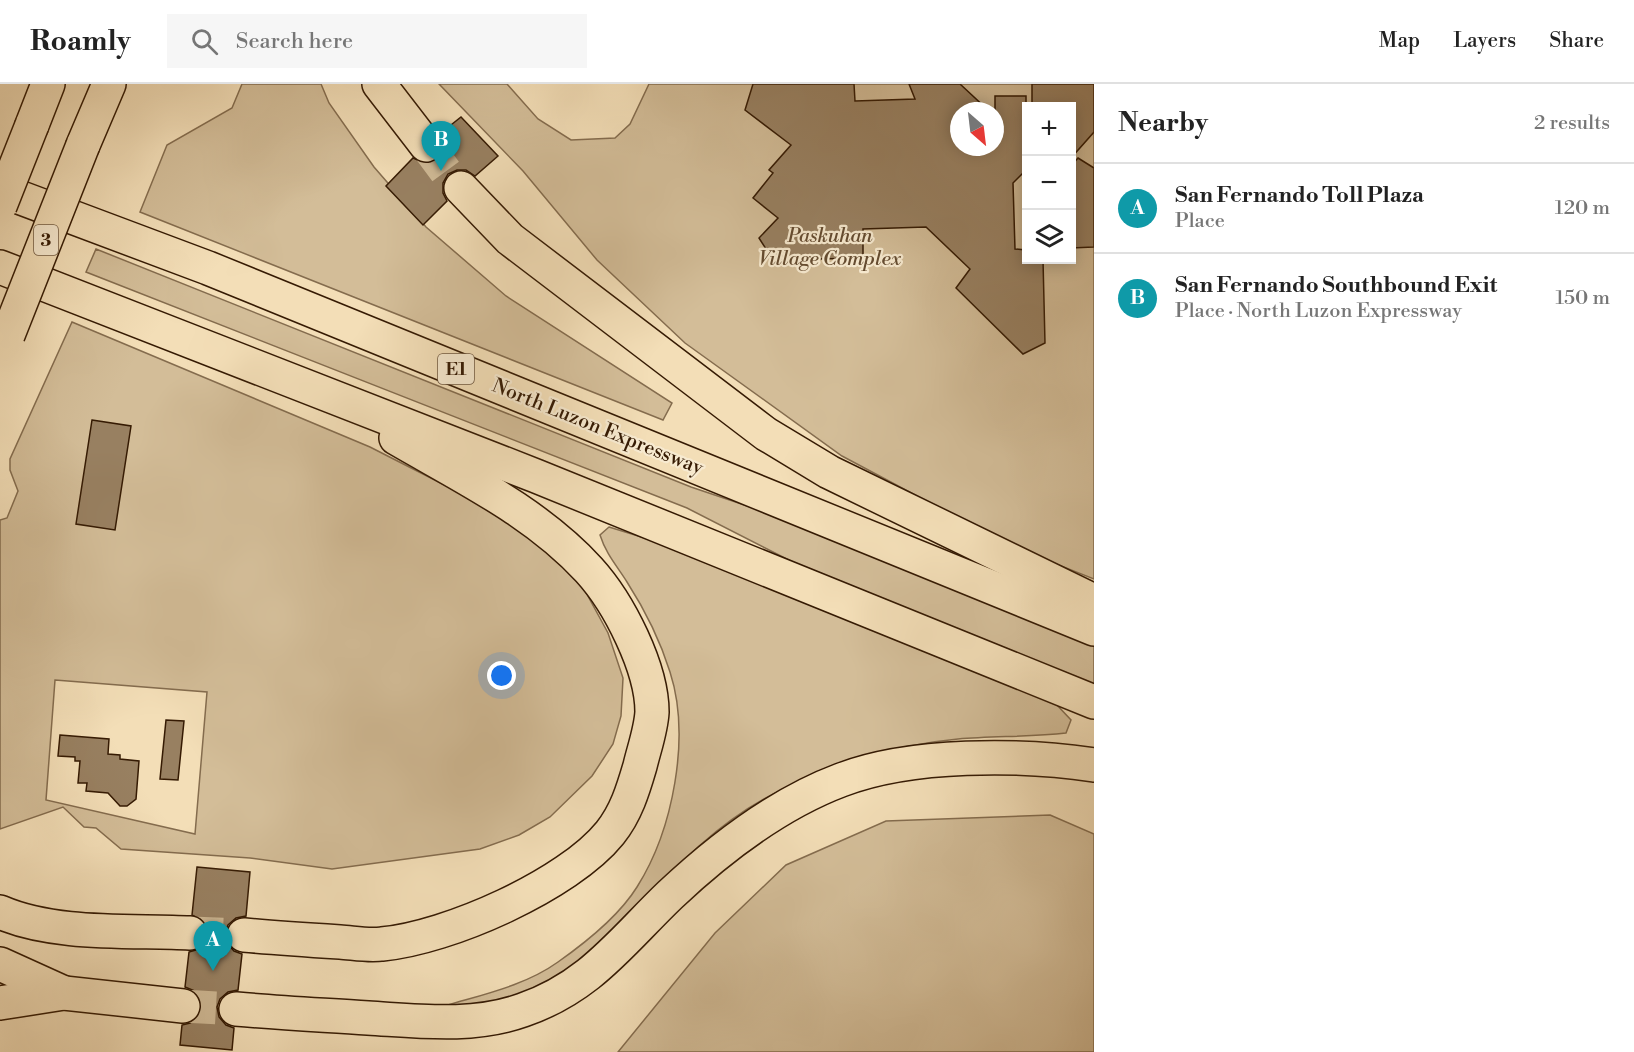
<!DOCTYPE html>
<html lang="en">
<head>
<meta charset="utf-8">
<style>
	:root { --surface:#fff; --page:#f6f6f6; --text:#222; --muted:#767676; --line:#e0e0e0; --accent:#8f2418 }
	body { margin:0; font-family:"Libre Bodoni",serif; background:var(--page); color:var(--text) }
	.controls { position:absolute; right:18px; top:18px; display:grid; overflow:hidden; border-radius:0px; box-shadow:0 3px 15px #0003 }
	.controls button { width:54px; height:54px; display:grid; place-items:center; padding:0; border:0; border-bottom:2px solid var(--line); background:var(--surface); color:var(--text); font:30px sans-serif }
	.compass { position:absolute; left:950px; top:18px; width:54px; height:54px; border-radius:50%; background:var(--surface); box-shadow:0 3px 15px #0003; rotate:152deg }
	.you { position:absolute; left:502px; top:592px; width:21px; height:21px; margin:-15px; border:4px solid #fff; border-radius:50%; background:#1a73e8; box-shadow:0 0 0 9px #1a73e833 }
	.badge { display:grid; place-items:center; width:39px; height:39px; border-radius:50%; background:var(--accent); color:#fff; font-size:20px; font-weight:700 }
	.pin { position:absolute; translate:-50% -50px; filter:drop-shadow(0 2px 3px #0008) }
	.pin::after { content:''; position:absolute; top:32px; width:21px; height:18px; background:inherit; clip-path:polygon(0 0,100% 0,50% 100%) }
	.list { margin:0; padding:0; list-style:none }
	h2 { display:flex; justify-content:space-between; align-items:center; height:78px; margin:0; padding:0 24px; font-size:26px }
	h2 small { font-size:20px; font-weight:400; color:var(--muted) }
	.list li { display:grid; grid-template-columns:39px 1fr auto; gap:18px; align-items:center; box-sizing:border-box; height:90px; padding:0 24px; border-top:2px solid var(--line) }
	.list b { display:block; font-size:22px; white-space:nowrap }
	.list p { margin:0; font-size:20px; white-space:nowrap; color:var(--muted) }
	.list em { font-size:20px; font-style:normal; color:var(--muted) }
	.icon { flex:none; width:33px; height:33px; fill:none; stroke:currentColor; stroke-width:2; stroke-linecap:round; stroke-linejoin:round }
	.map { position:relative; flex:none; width:1094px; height:968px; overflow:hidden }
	header { display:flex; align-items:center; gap:36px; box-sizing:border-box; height:84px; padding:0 30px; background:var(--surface); border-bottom:2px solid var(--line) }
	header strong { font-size:28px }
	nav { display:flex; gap:33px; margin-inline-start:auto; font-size:21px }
	.search { width:420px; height:54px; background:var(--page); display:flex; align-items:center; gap:15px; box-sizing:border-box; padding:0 21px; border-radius:0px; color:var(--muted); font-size:22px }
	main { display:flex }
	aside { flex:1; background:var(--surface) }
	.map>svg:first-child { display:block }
	.green { fill:#d3bd98; stroke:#846c4e; stroke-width:1.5; fill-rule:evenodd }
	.building { fill:#988061; stroke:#351a03; stroke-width:1.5 }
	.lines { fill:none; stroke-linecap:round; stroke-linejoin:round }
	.highway-tunnel { stroke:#cdb793; stroke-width:33; stroke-dasharray:33 16; stroke-linecap:butt }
	.highway-casing { stroke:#351a03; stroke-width:36 }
	.highway { stroke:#f3deb7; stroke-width:33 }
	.highway-bridge-casing { stroke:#351a03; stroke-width:36; stroke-linecap:butt }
	.highway-bridge { stroke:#f3deb7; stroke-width:33 }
	.labels { text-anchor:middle; stroke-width:4.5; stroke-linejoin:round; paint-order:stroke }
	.shield { fill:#f7ead0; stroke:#6f5840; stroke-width:1.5 }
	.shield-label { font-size:18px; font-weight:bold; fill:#351a03 }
	.park-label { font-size:20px; font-style:italic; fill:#644b30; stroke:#f7ead0 }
	.street-label { font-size:20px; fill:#351a03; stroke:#f7ead0 }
</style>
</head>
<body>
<header>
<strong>Roamly</strong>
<div class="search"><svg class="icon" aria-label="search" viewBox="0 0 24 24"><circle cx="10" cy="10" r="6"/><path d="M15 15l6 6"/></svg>Search here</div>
<nav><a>Map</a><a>Layers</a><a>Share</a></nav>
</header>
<main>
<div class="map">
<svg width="1094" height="968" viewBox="0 0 1094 968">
	<rect width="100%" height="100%" fill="#f3deb7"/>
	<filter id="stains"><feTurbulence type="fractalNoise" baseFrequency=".00333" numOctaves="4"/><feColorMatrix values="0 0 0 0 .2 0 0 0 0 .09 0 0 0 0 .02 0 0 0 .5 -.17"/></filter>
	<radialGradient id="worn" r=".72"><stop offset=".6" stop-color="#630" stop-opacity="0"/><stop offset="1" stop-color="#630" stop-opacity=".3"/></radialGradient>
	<g class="green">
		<path d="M242 0H321L329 19 374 83 426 143 506 212 672 319 663 336 140 128 167 61 232 24Z"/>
		<path d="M439 0H507L538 35 571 56 615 54 630 40 649 0H1094V495L1011 462 842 372 685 259 597 176 523 87ZM1026 22H1072V176H1026ZM959 27H995V63H959Z"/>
		<path d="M96 165 691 403 863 461 1094 555V605L830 497 687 424 86 188Z"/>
		<path d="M72 238 370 363 474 416 519 445 561 477 583 503 608 549 623 594 621 632 613 660 592 692 550 733 519 751 480 765 332 785 250 774 121 765 96 744 84 743 63 723 0 745V436L7 434 18 407 10 386V375ZM55 596 207 608 195 750 46 716Z"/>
		<path d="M609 443 713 475 1055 619 1071 636 1066 649C1030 653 994 652 958 655 892 661 821 683 764 715 708 746 665 795 620 840 594 867 569 896 533 910 507 921 475 921 448 921 485 910 526 901 558 878 585 859 619 832 637 803 673 746 691 653 670 588 660 556 645 526 627 498 617 482 606 470 600 451Z"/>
		<path d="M1050 731 1094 750V968H618L715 849 786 781 886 737Z"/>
	</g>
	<g class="building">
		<path d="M753 0H854L855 17 915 15 909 0H960L989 27H959V63H995V12H1026V86L1013 99 1015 165 1026 166V176H1043L1045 259 1023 270 956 204 970 185 926 143 863 145V174L773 176 759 154 778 134 753 114 773 89 769 86 791 61 745 26Z"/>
		<path d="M1032 0H1094V48L1071 74V22H1032Z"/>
		<path d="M461 33 498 72 475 92 466 86H457L448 90 443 99V109L447 117 423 141 386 102 413 74 428 80 438 75 443 68 445 59 441 49Z"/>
		<path d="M1078 74 1094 84V163L1071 164V82Z"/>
		<path d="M92 336 131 342 115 446 76 440Z"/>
		<path d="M166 636 184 637 178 696 160 695Z"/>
		<path d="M60 651 109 655 108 670 120 671V675L139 677 136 715 127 722H120L108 709 86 707 87 699H78L80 677H75V673L58 672Z"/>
		<path d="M197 783 250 788 246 832 236 834 228 841 225 849 227 859 234 867 242 870 238 906 228 908 220 915 217 923 219 933 226 941 234 944 232 966 180 961 182 941 190 939 198 934 202 923 200 914 195 907 185 903 189 868 199 865 206 859 209 850 206 840 192 831Z"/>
	</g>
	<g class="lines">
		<g class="highway-tunnel">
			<path d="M426 61 446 88 461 104"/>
			<path d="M190 849 244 851"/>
			<path d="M183 922 236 925"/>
		</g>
		<defs>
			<g id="highway">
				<path d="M379 0 426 61"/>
				<path d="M32 41 48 0"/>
				<path d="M83 61 109 0"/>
				<path d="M461 104 510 155 766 350 829 388 1094 517"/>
				<path d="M0 106 208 184 1094 545"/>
				<path d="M0 183 536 392 1094 618"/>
				<path d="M0 828C55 852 131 846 190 849"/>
				<path d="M244 851C276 854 308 856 340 858 354 859 369 862 382 860 448 854 568 801 610 749 626 729 633 706 640 682 644 665 651 646 652 628 652 584 619 519 589 486 536 428 463 393 396 354"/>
				<path d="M0 880 64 909"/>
				<path d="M0 919 64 909 183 922"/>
				<path d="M236 925C280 929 324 931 368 934 419 937 473 944 523 926 590 903 621 858 670 811 720 764 777 720 841 696 911 669 1021 670 1094 681"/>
			</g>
		</defs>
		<use href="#highway" class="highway-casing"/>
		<use href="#highway" class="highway"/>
		<defs>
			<g id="highway-bridge">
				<path d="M0 122 32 41"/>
				<path d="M8 251 83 61"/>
			</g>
		</defs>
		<use href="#highway-bridge" class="highway-bridge-casing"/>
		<use href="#highway-bridge" class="highway-bridge"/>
	</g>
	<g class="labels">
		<g class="shield">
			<rect x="34" y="141" width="24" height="30" rx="4.5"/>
			<rect x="438" y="270" width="36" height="30" rx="4.5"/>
		</g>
		<g class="shield-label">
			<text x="46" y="162">3</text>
			<text x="456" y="291">E1</text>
		</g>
		<g class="park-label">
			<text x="830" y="158">Paskuhan<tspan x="830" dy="23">Village Complex</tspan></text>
		</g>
		<g class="street-label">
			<text transform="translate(598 342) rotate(22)" y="7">North Luzon Expressway</text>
		</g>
	</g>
	<rect width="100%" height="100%" filter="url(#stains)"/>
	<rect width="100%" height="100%" fill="url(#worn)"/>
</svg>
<div class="controls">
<button>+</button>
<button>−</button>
<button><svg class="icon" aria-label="layers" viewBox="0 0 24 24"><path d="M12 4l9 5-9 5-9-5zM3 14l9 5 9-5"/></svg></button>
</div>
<svg class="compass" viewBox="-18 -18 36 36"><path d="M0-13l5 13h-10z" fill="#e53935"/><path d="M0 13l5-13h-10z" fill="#767676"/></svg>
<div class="you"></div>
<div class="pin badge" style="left:213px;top:887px;background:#0f9aa8">A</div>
<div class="pin badge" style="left:441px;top:87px;background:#0f9aa8">B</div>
</div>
<aside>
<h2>Nearby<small>2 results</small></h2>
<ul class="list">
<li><span class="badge" style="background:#0f9aa8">A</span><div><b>San Fernando Toll Plaza</b><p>Place</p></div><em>120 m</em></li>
<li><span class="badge" style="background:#0f9aa8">B</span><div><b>San Fernando Southbound Exit</b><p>Place · North Luzon Expressway</p></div><em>150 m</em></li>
</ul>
</aside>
</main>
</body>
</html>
